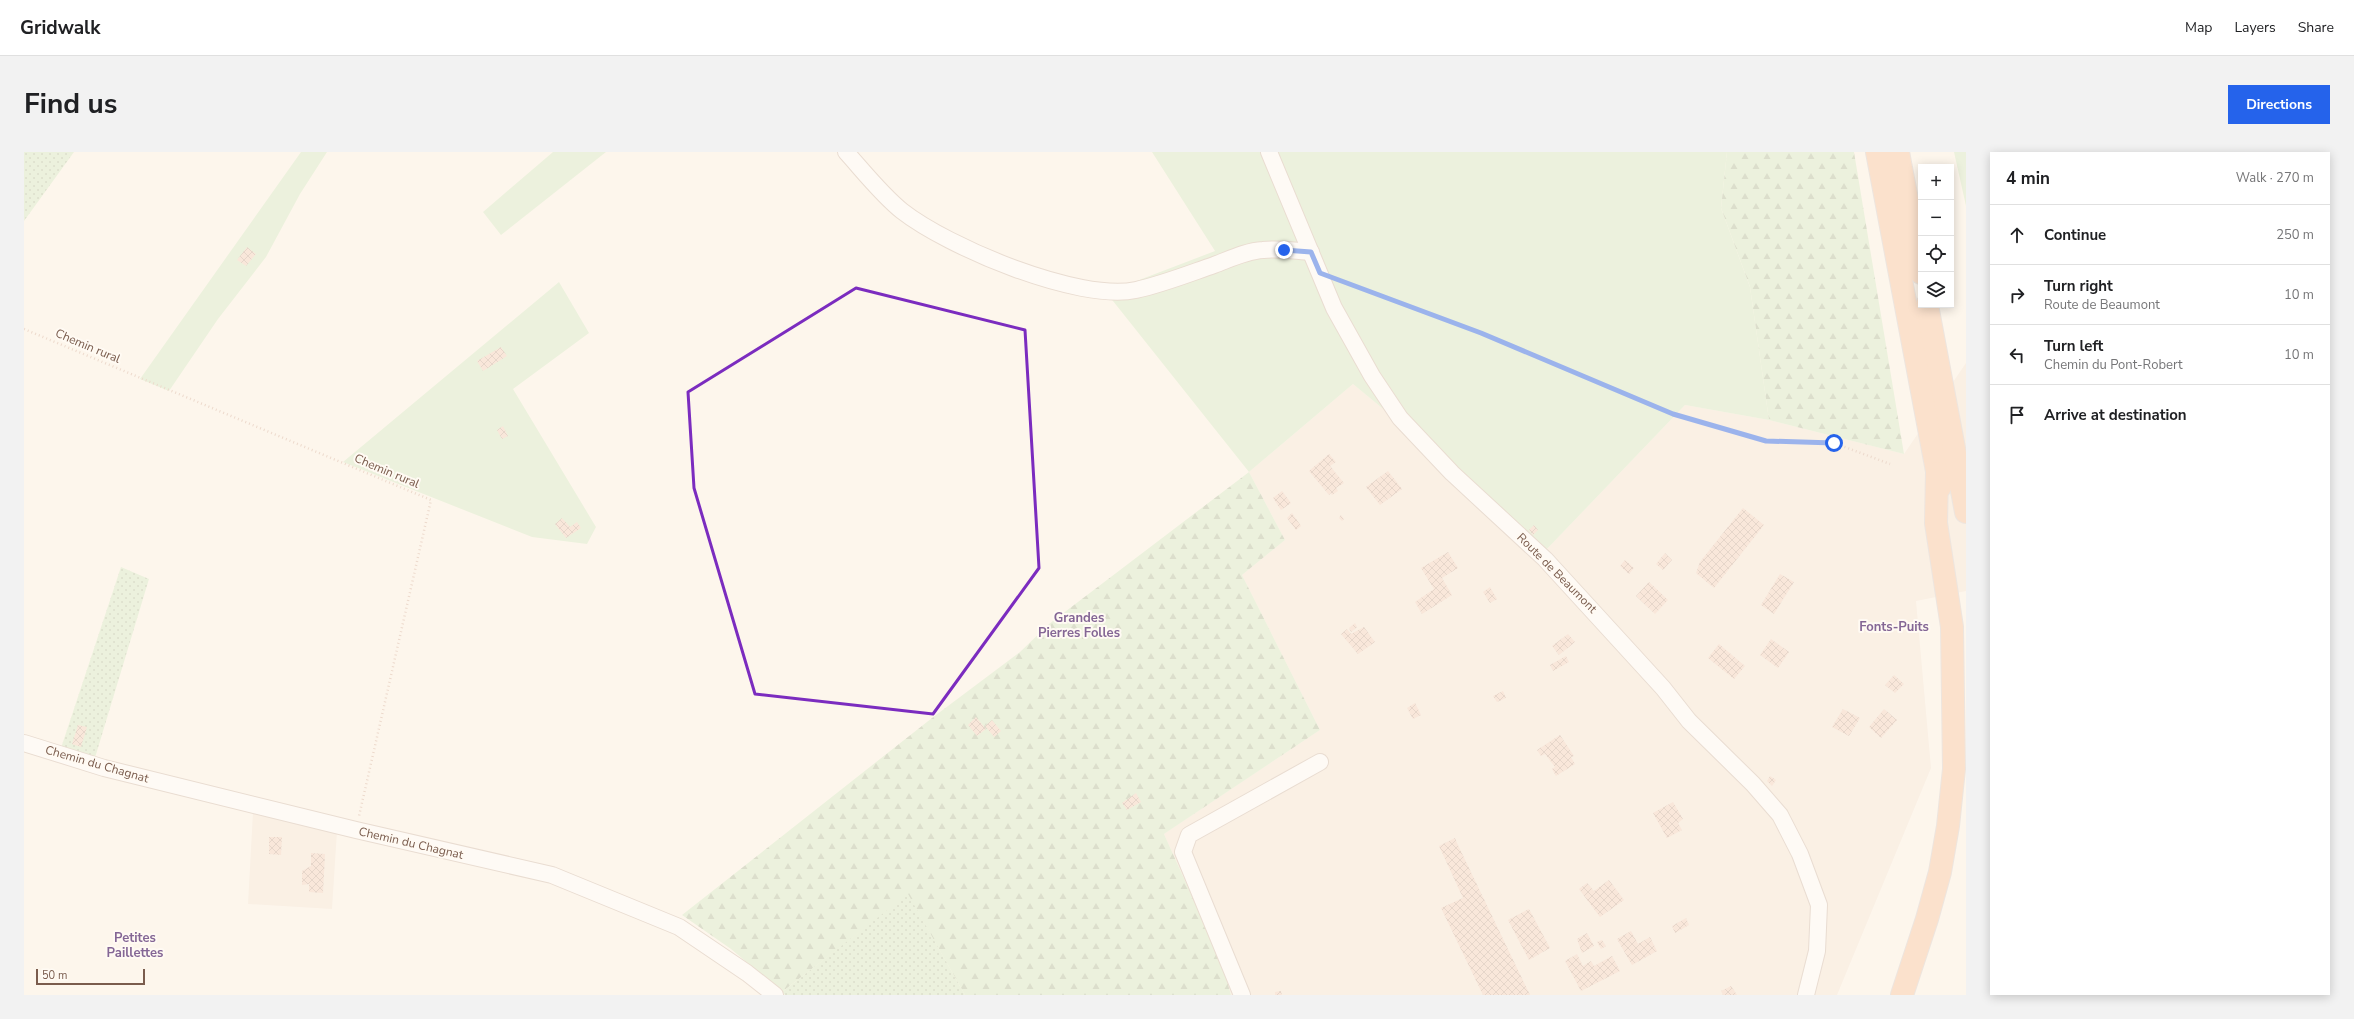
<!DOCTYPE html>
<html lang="en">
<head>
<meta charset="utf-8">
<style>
	:root { --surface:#fff; --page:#f2f2f2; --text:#202124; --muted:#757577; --line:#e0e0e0; --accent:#2563eb }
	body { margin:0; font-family:"Nunito Sans",sans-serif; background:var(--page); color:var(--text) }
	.controls { position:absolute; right:12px; top:12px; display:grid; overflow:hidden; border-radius:0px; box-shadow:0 2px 10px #0003 }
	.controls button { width:36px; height:36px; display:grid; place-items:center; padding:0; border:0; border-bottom:1px solid var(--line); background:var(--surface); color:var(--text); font:20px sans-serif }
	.scale { position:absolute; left:12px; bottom:10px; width:109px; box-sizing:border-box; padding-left:4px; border:2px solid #7a5c4d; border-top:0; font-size:11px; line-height:14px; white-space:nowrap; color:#7a5c4d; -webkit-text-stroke:3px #fffaf3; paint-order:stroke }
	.stop { position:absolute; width:12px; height:12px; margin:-9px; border:3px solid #2563eb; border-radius:50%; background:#fff }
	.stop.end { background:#2563eb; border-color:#fff; box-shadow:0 1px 4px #0008 }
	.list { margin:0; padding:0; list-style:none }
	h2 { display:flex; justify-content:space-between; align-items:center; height:52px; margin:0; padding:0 16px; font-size:17px }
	h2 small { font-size:13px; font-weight:400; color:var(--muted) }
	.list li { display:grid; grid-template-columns:26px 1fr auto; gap:12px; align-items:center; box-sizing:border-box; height:60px; padding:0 16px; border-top:1px solid var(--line) }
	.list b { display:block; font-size:15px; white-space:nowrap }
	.list p { margin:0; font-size:13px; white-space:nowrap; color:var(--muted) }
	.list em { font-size:13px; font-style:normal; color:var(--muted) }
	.icon { flex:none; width:22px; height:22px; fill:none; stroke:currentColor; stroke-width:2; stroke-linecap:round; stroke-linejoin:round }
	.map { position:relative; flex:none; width:1942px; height:843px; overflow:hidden; border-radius:0px }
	header { display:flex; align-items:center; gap:24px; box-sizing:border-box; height:56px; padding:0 20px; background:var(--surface); border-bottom:1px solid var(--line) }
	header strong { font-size:19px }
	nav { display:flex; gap:22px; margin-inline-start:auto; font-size:14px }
	.intro { display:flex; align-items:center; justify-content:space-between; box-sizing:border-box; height:96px; padding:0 24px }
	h1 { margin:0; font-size:28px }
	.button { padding:10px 18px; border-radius:0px; background:var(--accent); color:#fff; font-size:14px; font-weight:700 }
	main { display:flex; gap:24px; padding:0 24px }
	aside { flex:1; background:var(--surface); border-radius:0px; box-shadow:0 2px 10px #0003 }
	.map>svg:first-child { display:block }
	.residential { fill:#f5e8da }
	.grass { fill:#d8ecc9 }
	.forest { fill:url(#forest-firs) }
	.garden { fill:url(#garden-dots) }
	.building { fill:url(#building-cross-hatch) }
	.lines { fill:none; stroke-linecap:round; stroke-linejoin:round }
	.minor-casing { stroke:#d1beb0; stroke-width:18 }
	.trunk-casing { stroke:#dad1cd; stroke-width:24 }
	.path { stroke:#d9b8a5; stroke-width:2.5; stroke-dasharray:1 3; stroke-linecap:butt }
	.minor { stroke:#fff; stroke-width:16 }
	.trunk { stroke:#f9c8a4; stroke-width:22 }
	.route { stroke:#2563eb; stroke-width:5 }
	.marked { fill:none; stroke:#7b2cbf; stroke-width:3; stroke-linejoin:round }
	.labels { text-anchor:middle; stroke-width:4; stroke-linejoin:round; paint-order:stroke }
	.street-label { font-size:12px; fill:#7a5c4d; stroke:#fffaf3 }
	.neighbourhood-label { font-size:13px; font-weight:bold; fill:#846695; stroke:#fffaf3 }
</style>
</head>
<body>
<header>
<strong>Gridwalk</strong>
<nav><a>Map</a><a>Layers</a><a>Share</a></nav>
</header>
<div class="intro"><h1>Find us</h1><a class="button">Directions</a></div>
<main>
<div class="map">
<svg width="1942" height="843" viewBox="0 0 1942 843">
	<defs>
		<pattern id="forest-firs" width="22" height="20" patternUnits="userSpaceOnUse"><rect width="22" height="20" fill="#d8ecc9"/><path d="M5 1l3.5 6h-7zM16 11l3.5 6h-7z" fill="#b4c2a5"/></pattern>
		<pattern id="garden-dots" width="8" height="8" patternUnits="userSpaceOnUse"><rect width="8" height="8" fill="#d8ecc9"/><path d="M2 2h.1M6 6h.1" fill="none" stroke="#b4c2a5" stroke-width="1.8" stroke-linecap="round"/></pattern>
		<pattern id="building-cross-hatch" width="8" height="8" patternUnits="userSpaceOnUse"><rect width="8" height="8" fill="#f3d5c3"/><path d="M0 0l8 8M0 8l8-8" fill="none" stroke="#cab0a1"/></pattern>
	</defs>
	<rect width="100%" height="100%" fill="#fdf6ec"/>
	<g class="residential">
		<path d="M1942 211V439L1892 449 1907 616 1813 843H1207L1198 811 1140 682 1296 578 1218 423 1261 388 1225 320 1329 232 1434 319 1521 399 1661 253 1745 268 1880 302Z"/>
		<path d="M229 660 313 679 308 757 224 752Z"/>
	</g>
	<g class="grass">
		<path d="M277 0H303L276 42 242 105 194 167 145 239 116 227Z"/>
		<path d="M529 0H582L477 83 459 60Z"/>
		<path d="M1128 0H1703L1697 56 1726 135 1745 268 1661 253 1521 399 1434 319 1329 232 1225 320 1085 144 1110 130 1191 99Z"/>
		<path d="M1930 0H1942V54Z"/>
		<path d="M535 130 565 181 489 237 572 375 563 392 508 385 319 310Z"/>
	</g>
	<g class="forest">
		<path d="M1703 0H1830L1880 302 1745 268 1726 135 1697 56Z"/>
		<path d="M1225 320 1261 388 1218 423 1296 578 1140 682 1198 811 1207 843H941L884 743 758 840 707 797 658 763 908 566 996 500 1025 472Z"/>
	</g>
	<g class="garden">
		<path d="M0 0H50L0 69Z"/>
		<path d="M97 415 125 427 70 609 36 599Z"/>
		<path d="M884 742 941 843H761L758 840Z"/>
	</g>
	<g class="building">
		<path d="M223 95 232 102 222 114 213 108Z"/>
		<path d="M477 195 483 204 459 219 453 209Z"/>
		<path d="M479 274 484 284 478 287 473 278Z"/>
		<path d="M1305 302 1312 310 1306 314 1320 331 1312 336 1314 339 1308 343 1307 341 1305 343 1285 319Z"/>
		<path d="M1364 319 1378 337 1356 353 1342 335Z"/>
		<path d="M1258 339 1267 351 1257 358 1249 346Z"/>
		<path d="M1719 356 1740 373 1690 436 1672 421 1676 410Z"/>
		<path d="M1268 361 1277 374 1272 378 1263 366Z"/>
		<path d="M1317 363 1320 367 1318 369 1315 366Z"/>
		<path d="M538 366 546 375 553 370 557 376 542 386 531 372Z"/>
		<path d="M1510 373 1514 378 1509 383 1505 378Z"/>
		<path d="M1424 400 1434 416 1418 426 1428 443 1398 462 1391 450 1410 437 1397 416Z"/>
		<path d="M1641 401 1648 408 1639 418 1632 412Z"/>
		<path d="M1601 408 1610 416 1605 422 1596 414Z"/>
		<path d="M1756 422 1770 430 1750 462 1737 453Z"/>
		<path d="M1625 430 1644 448 1631 462 1612 444Z"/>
		<path d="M1466 435 1473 447 1466 451 1459 440Z"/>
		<path d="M1331 471 1333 475 1327 480 1325 476Z"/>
		<path d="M1340 475 1351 490 1334 502 1317 482 1323 477 1327 482Z"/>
		<path d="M1544 482 1551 490 1535 503 1528 494Z"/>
		<path d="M1747 487 1765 500 1754 516 1736 503Z"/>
		<path d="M1695 492 1721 514 1710 527 1684 506Z"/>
		<path d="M1542 504 1545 510 1529 519 1526 513Z"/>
		<path d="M1870 523 1880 532 1871 541 1861 533Z"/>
		<path d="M1479 539 1482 546 1473 550 1469 544Z"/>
		<path d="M1391 551 1397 563 1389 567 1383 556Z"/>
		<path d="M1819 557 1836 566 1825 584 1808 575Z"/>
		<path d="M1860 557 1873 568 1857 586 1845 575Z"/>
		<path d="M952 565 962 577 953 584 944 573Z"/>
		<path d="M968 568 977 579 970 585 961 574Z"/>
		<path d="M54 573 63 575 57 595 48 592Z"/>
		<path d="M1536 583 1550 604 1547 605 1551 612 1532 624 1528 617 1531 615 1521 602 1517 604 1513 598Z"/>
		<path d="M1746 624 1752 628 1748 634 1743 629Z"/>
		<path d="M1112 641 1117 650 1103 658 1098 651Z"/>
		<path d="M1649 650 1659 667 1654 671 1658 678 1643 686 1629 661Z"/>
		<path d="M245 685H258L257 703 245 702Z"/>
		<path d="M1431 686 1433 691 1506 843H1459L1417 756 1439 746 1415 694Z"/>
		<path d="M287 701 301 702 299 741 285 740V732L278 733V719L287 714Z"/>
		<path d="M1585 728 1600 748 1576 765 1555 737 1563 731 1570 739Z"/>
		<path d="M1505 757 1526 796 1505 808 1484 768Z"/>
		<path d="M1662 766 1665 773 1651 781 1648 774Z"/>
		<path d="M1607 779 1614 792 1626 785 1633 799 1608 813 1593 787Z"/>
		<path d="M1563 781 1570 794 1558 801 1553 787Z"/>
		<path d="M1578 788 1582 794 1577 797 1573 790Z"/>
		<path d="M1553 802 1559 814 1567 809 1570 814 1588 804 1596 819 1557 839 1541 809Z"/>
		<path d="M1707 834 1713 843H1699L1697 839Z"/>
		<path d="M1257 839 1258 843H1251V840Z"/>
	</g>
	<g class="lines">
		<defs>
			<g id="minor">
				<path d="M822 0C840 20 858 43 878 59 924 95 1054 150 1112 138 1139 132 1164 122 1190 113 1206 107 1222 99 1239 98 1255 96 1271 99 1287 100"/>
				<path d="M1245 0 1310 156 1348 224 1376 266 1428 321 1521 407 1639 536 1665 569 1729 632 1756 663 1776 702 1795 753 1793 799 1782 843"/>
				<path d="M0 591 80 616 332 678 528 723 655 775 723 821 751 843"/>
				<path d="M1218 843 1159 700 1165 683 1296 610"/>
			</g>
			<g id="trunk">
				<path d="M1853 0 1916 335"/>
				<path d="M1874 0 1897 121"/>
				<path d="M1903 153 1942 360"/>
				<path d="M1878 843 1903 767 1916 720 1924 674 1930 617 1928 475 1912 371 1913 321"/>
			</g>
		</defs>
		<use href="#minor" class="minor-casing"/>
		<use href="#trunk" class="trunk-casing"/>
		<g class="path">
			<path d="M1315 128 1457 181 1649 262 1742 289 1810 291 1866 312"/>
			<path d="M0 177 407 348 335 664"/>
		</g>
		<use href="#minor" class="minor"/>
		<use href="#trunk" class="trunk"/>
	</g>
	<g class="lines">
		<path class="route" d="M1260 98 1287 100 1296 121 1457 181 1649 262 1742 289 1810 291"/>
	</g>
	<path d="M0 0H1942V843H0ZM832 136 1001 178 1015 416 909 562 731 542 670 336 664 240Z" fill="#fdf6ec" fill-opacity=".55" fill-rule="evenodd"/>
	<path class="marked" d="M832 136 1001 178 1015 416 909 562 731 542 670 336 664 240Z"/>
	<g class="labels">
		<g class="street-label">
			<text transform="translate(64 194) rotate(23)" y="4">Chemin rural</text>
			<text transform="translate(363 319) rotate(23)" y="4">Chemin rural</text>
			<text transform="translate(1533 421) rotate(45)" y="4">Route de Beaumont</text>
			<text transform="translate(73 612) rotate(16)" y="4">Chemin du Chagnat</text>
			<text transform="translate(387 691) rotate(13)" y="4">Chemin du Chagnat</text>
		</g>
		<g class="neighbourhood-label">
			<text x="1055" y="470">Grandes<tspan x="1055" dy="15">Pierres Folles</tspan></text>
			<text x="1870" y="479">Fonts-Puits</text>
			<text x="111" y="790">Petites<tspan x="111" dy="15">Paillettes</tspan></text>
		</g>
	</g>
</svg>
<div class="controls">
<button>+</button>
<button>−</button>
<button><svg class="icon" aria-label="locate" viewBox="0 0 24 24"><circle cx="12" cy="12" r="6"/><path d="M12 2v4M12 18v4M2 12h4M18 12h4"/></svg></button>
<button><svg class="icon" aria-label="layers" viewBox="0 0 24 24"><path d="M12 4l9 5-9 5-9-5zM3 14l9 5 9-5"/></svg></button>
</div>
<div class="scale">50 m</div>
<div class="stop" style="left:1810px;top:291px"></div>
<div class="stop end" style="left:1260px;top:98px"></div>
</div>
<aside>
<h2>4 min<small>Walk · 270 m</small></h2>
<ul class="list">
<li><svg class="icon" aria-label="ahead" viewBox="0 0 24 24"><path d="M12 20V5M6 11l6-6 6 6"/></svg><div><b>Continue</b></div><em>250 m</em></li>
<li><svg class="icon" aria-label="right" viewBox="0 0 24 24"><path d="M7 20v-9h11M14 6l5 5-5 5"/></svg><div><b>Turn right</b><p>Route de Beaumont</p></div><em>10 m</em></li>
<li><svg class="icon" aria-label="left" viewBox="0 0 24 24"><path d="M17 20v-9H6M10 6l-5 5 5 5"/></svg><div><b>Turn left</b><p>Chemin du Pont-Robert</p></div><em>10 m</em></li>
<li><svg class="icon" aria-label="arrive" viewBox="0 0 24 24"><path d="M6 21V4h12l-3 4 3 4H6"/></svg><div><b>Arrive at destination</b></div></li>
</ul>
</aside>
</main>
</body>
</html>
